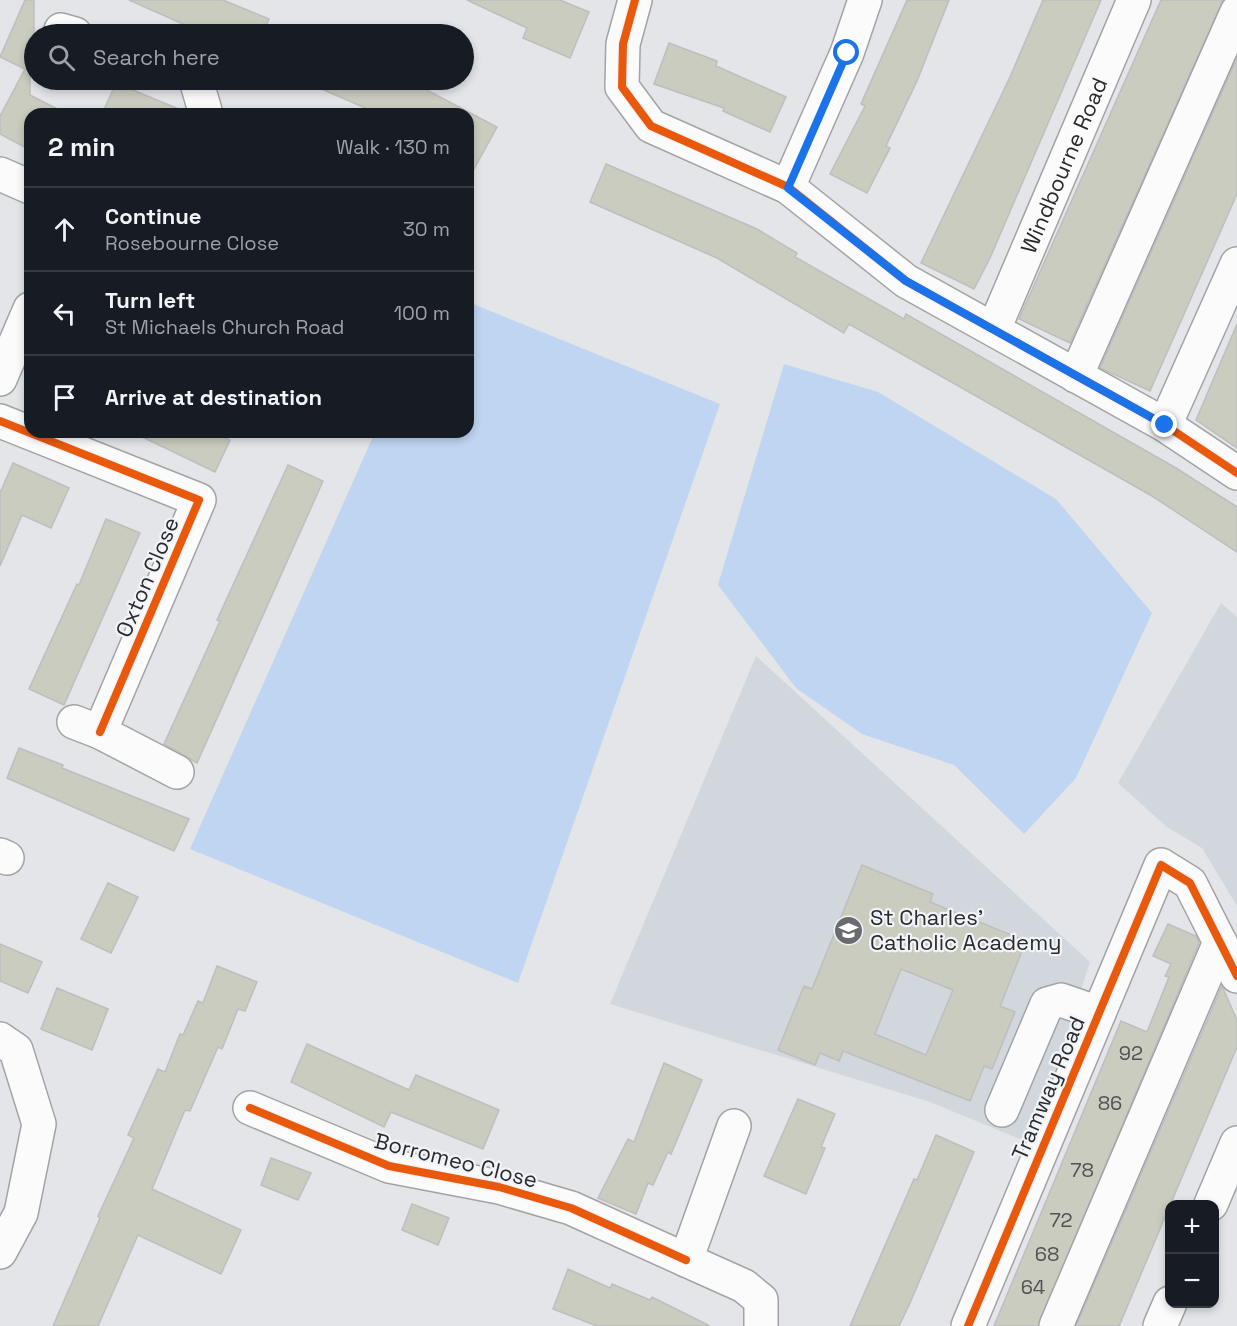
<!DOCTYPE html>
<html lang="en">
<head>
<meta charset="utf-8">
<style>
	:root { --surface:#171b24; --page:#242831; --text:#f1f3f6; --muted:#9ea1a6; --line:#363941 }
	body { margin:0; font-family:"Space Grotesk",sans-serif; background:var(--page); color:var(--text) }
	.controls { position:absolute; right:18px; bottom:18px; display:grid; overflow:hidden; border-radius:12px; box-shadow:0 3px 9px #0003 }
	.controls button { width:54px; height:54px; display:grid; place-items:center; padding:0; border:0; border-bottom:2px solid var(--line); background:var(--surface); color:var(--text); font:30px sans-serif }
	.stop { position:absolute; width:18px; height:18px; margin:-14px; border:4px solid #1a73e8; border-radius:50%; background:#fff }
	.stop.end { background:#1a73e8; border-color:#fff; box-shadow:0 2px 6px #0008 }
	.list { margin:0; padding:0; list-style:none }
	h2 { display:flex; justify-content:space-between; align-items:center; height:78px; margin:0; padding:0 24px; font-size:26px }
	h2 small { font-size:20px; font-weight:400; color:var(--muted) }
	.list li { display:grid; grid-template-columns:39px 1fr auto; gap:18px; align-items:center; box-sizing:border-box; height:84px; padding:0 24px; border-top:2px solid var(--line) }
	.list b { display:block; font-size:22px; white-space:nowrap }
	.list p { margin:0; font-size:20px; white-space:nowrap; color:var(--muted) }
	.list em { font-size:20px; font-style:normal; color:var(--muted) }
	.icon { flex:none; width:33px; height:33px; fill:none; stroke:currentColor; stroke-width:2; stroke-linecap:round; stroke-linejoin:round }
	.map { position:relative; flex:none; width:1237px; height:1326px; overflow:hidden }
	.search { position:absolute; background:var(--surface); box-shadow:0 3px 9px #0003; left:24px; top:24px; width:450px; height:66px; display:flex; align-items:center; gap:15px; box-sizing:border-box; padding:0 21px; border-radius:33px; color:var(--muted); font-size:22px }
	.panel { position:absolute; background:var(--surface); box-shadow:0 3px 9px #0003; left:24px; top:108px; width:450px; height:330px; border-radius:18px }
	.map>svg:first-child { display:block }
	.built { fill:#d2d7de }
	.green { fill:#c0d5f1 }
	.building { fill:#caccc0; stroke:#bebebf; stroke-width:1.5; fill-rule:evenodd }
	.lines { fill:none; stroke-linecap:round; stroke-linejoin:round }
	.minor-casing { stroke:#a2a3a5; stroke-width:36 }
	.minor { stroke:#fbfbfc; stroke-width:33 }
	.cycleway-casing { stroke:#f0f3f7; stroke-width:11 }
	.cycleway { stroke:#e8590c; stroke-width:8 }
	.route { stroke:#1a73e8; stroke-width:8 }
	.labels { text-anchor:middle; stroke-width:4.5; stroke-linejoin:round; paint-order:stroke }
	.number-label { font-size:20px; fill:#515251 }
	.street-label { font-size:22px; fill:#292a2c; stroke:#f0f3f7 }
	.poi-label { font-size:22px; fill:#292a2c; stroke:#f0f3f7; text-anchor:start }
</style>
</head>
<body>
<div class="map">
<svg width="1237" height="1326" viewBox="0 0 1237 1326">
	<rect width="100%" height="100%" fill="#e3e5e8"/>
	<g class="built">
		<path d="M1221 603 1237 617V906L1202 848 1167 827 1118 783Z"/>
		<path d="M756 656 1090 962 1032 1144 930 1102 610 1004Z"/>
	</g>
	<g class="green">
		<path d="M468 302 720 404 518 983 190 849 375 432H468Z"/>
		<path d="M784 364 878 392 1056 499 1152 613 1076 778 1024 834 954 765 862 734 796 688 718 585Z"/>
	</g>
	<g class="building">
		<path d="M25 0H34V73L30 71V95L67 114H30V150L0 134V116L25 69 0 57Z"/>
		<path d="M129 0H223L269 19 263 34H213L193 26 192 28Z"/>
		<path d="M467 0H560L589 12 570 58 523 38 527 28Z"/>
		<path d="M907 0H949L917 81 886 146 890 148 867 193 830 174 865 106 861 104Z"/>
		<path d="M1043 0H1101L990 258 974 289 921 263 1010 77Z"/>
		<path d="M1161 0H1223L1070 343 1019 319Z"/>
		<path d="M669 43 717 61 716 66 786 97 770 132 723 111 724 108 654 84Z"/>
		<path d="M1237 58V194L1150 391 1100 368Z"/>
		<path d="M301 80H408L497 127 468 180V114H379Z"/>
		<path d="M116 83 186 112V114H102Z"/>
		<path d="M606 164 757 229 797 253 795 257 904 319 906 314 1176 468 1237 507V552L1152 496 849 324 844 333 717 258 590 202Z"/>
		<path d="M1237 324V448L1196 420Z"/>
		<path d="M132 432H213L230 440 215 472Z"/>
		<path d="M13 463 69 488 51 528 22 515 0 566V493Z"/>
		<path d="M288 465 323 481 197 763 164 744 220 621 217 620Z"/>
		<path d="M106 519 140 533 64 705 29 689 77 584 79 585Z"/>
		<path d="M19 748 63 765 62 768 189 819 174 851 7 778Z"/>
		<path d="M862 865 933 894 930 902 1026 941 1000 1006 1015 1012 992 1069 984 1066 970 1101 843 1051 839 1061 820 1053 815 1065 778 1050 804 986 812 989ZM901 969 953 990 926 1055 875 1034Z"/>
		<path d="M108 883 138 897 111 953 81 939Z"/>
		<path d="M1168 924 1196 936 1199 943 1038 1326H994L1121 1021 1147 1032 1169 977 1165 976 1171 964 1153 956Z"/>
		<path d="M0 944 42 962 28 993 0 981Z"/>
		<path d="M217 966 257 982 245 1011 238 1009 222 1049 218 1047 190 1111 185 1110 152 1189 241 1230 221 1274 138 1235 98 1326H53L100 1218 98 1216 134 1138 128 1135 158 1069 165 1072 180 1034 183 1035 198 1001 203 1003Z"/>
		<path d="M1222 986 1237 1020V1047L1119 1326H1076Z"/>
		<path d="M57 988 108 1009 92 1050 41 1029Z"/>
		<path d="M307 1044 409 1090 416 1075 499 1110 483 1149 391 1112 384 1127 291 1082Z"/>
		<path d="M664 1063 702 1080 671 1154 668 1152 653 1185 648 1183 636 1214 598 1198 628 1139 634 1142Z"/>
		<path d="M798 1099 835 1114 821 1147 825 1148 806 1194 764 1176Z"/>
		<path d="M936 1135 974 1152 910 1303 899 1326H850L914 1179 917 1180Z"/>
		<path d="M271 1158 311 1173 298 1200 261 1185Z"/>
		<path d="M412 1204 449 1218 438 1245 402 1230Z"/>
		<path d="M568 1269 610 1288 612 1284 650 1300 652 1297 710 1326H597L553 1309Z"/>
	</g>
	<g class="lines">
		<defs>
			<g id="minor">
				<path d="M635 0 623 44 622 87 651 126 788 187 906 281 1165 425 1237 473"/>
				<path d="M61 30 75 34"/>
				<path d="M196 80 206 114"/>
				<path d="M0 174 30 187"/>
				<path d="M788 187 847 53 865 0"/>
				<path id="s1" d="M994 329 1134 0"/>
				<path d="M1076 376 1237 12"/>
				<path d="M0 379 30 309"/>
				<path d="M0 421 199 500 100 732"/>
				<path d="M1165 425 1237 264"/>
				<path d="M74 722 100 732 177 772"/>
				<path d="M0 855 7 858"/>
				<path d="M0 1039 16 1050 39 1124 21 1213 0 1252"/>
				<path d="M250 1108 389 1166 499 1187 571 1208 686 1260"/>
				<path d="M1002 1110 1047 1004 1061 1000 1099 1013"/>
				<path d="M734 1126 686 1260 744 1286 761 1300V1326"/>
				<path d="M1211 1204 1237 1143"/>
				<path d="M968 1326 1161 865 1190 883 1237 976"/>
				<path d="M1056 1326 1220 942"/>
				<path d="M1160 1326 1170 1303"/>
			</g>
		</defs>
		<use href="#minor" class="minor-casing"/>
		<use href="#minor" class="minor"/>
		<defs>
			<g id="cycleway">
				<path d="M635 0 623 44 622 87 651 126 788 187 906 281 1165 425 1237 473"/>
				<path d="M0 421 199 500 100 732"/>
				<path d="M250 1108 389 1166 499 1187 571 1208 686 1260"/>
				<path d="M968 1326 1161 865 1190 883 1237 976"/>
			</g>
		</defs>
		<use href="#cycleway" class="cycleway-casing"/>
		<use href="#cycleway" class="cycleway"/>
	</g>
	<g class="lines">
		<path class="route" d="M847 53 788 188 906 281 1165 425"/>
	</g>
	<defs>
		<symbol id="school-disc" viewBox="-11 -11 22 22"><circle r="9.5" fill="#6a6b6e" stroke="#f0f3f7"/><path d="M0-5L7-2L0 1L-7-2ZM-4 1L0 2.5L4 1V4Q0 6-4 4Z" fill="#fff"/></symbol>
	</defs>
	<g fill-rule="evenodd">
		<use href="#school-disc" x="832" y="914" width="33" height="33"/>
	</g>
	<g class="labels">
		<g class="number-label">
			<text x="1131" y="1060">92</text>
			<text x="1110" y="1110">86</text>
			<text x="1082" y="1177">78</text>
			<text x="1061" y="1227">72</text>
			<text x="1047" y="1261">68</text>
			<text x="1033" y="1294">64</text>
		</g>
		<g class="street-label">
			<text dy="8" stroke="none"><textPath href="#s1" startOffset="178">Windbourne Road</textPath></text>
			<text transform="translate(147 577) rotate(-67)" y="8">Oxton Close</text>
			<text transform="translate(1048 1088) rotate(-67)" y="8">Tramway Road</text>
			<text transform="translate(456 1160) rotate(14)" y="8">Borromeo Close</text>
		</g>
		<g class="poi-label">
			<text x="870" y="925">St Charles'<tspan x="870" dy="25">Catholic Academy</tspan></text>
		</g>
	</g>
</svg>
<div class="controls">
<button>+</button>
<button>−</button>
</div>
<div class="stop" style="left:847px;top:53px"></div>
<div class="stop end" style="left:1165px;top:425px"></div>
<div class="search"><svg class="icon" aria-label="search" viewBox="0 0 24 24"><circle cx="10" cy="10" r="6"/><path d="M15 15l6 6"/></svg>Search here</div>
<section class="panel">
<h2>2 min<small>Walk · 130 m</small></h2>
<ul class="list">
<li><svg class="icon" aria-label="ahead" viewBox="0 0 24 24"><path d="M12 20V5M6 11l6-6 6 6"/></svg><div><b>Continue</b><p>Rosebourne Close</p></div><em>30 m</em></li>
<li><svg class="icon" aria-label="left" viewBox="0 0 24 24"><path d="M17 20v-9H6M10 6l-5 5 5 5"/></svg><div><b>Turn left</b><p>St Michaels Church Road</p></div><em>100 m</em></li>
<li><svg class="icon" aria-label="arrive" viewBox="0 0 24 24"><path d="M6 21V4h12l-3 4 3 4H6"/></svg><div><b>Arrive at destination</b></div></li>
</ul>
</section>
</div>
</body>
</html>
